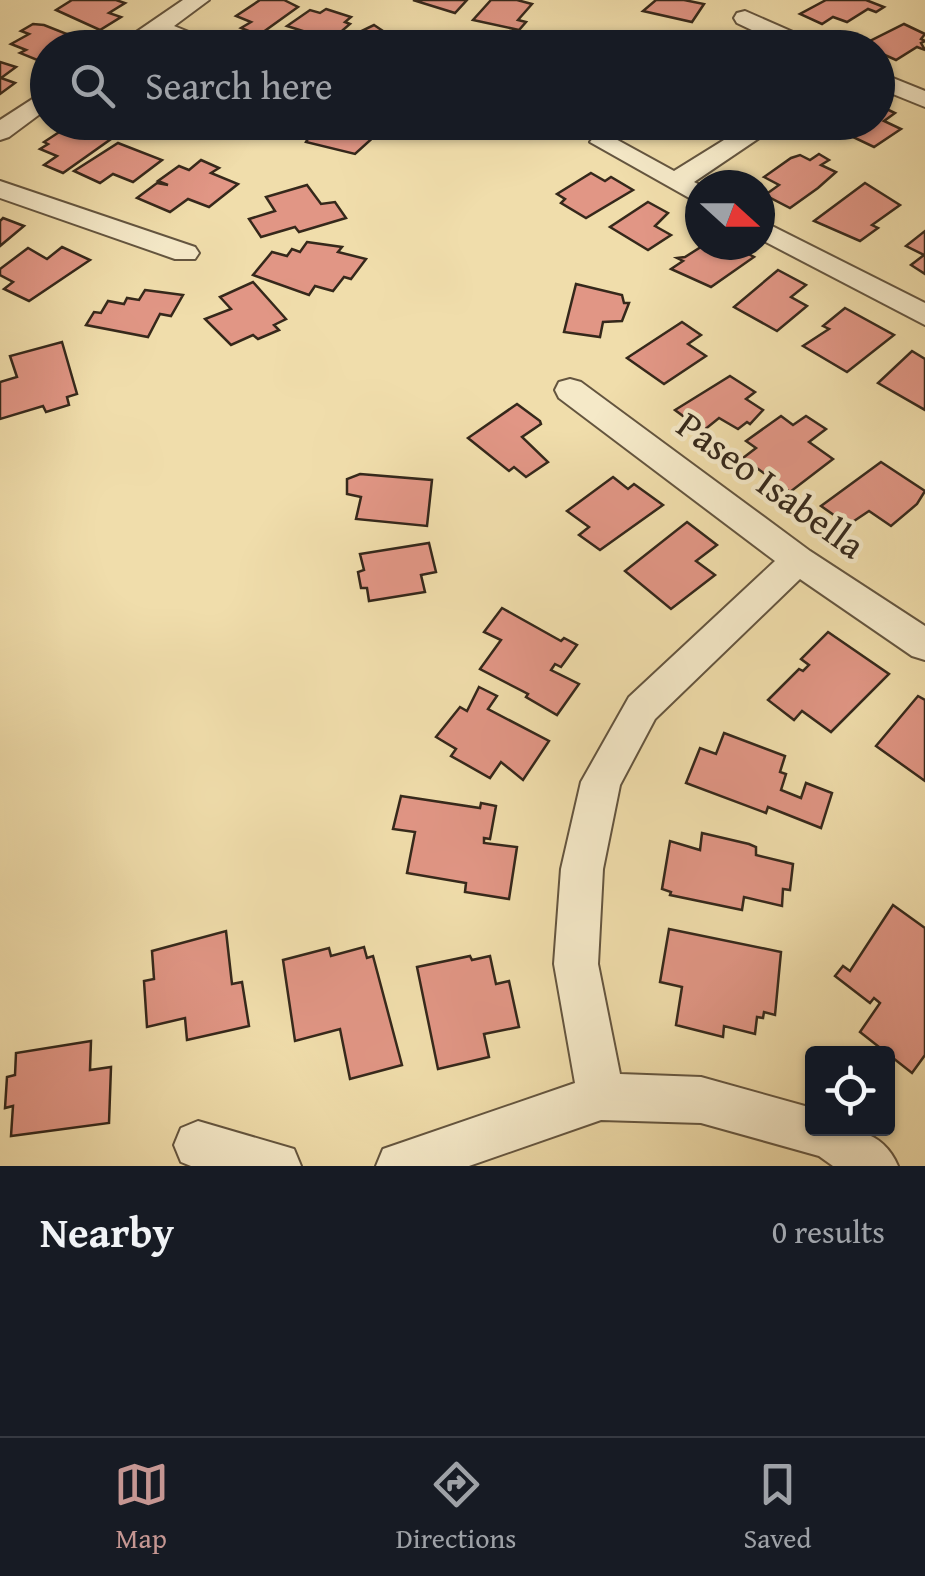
<!DOCTYPE html>
<html lang="en">
<head>
<meta charset="utf-8">
<style>
	:root { --surface:#171b24; --page:#20242c; --text:#f1f3f6; --muted:#9ea1a6; --line:#363941; --accent:#c59692 }
	body { margin:0; font-family:"Gentium Book Plus",serif; background:var(--page); color:var(--text) }
	.controls { position:absolute; right:30px; bottom:30px; display:grid; overflow:hidden; border-radius:10px; box-shadow:0 2px 8px #0004 }
	.controls button { width:90px; height:90px; display:grid; place-items:center; padding:0; border:0; border-bottom:2px solid var(--line); background:var(--surface); color:var(--text); font:50px sans-serif }
	.compass { position:absolute; left:685px; top:170px; width:90px; height:90px; border-radius:50%; background:var(--surface); box-shadow:0 2px 8px #0004; rotate:111deg }
	.list { margin:0; padding:0; list-style:none }
	h2 { display:flex; justify-content:space-between; align-items:center; height:130px; margin:0; padding:0 40px; font-size:42px }
	h2 small { font-size:32px; font-weight:400; color:var(--muted) }
	.icon { flex:none; width:55px; height:55px; fill:none; stroke:currentColor; stroke-width:2; stroke-linecap:round; stroke-linejoin:round }
	.map { position:relative; flex:none; width:925px; height:1166px; overflow:hidden }
	.search { position:absolute; background:var(--surface); box-shadow:0 2px 8px #0004; left:30px; right:30px; top:30px; height:110px; display:flex; align-items:center; gap:25px; box-sizing:border-box; padding:0 35px; border-radius:55px; color:var(--muted); font-size:38px }
	.sheet { height:270px; background:var(--surface) }
	nav { display:flex; justify-content:space-around; align-items:center; box-sizing:border-box; height:140px; border-top:2px solid var(--line); background:var(--surface); font-size:28px; color:var(--muted) }
	nav a { display:grid; justify-items:center; gap:5px }
	nav .on { color:var(--accent) }
	.map>svg:first-child { display:block }
	.building { fill:#e19685; stroke:#35281b; stroke-width:2.5 }
	.lines { fill:none; stroke-linecap:round; stroke-linejoin:round }
	.minor-casing { stroke:#64553f; stroke-width:4 }
	.minor { fill:#f5e9c8; fill-rule:evenodd }
	.labels { text-anchor:middle; stroke-width:9; stroke-linejoin:round; paint-order:stroke }
	.street-label { font-size:38px; fill:#35281b; stroke:#f5e9c8 }
</style>
</head>
<body>
<div class="map">
<svg width="925" height="1166" viewBox="0 0 925 1166">
	<rect width="100%" height="100%" fill="#f0ddab"/>
	<filter id="stains"><feTurbulence type="fractalNoise" baseFrequency=".002" numOctaves="4"/><feColorMatrix values="0 0 0 0 .2 0 0 0 0 .09 0 0 0 0 .02 0 0 0 .5 -.17"/></filter>
	<radialGradient id="worn" r=".72"><stop offset=".6" stop-color="#630" stop-opacity="0"/><stop offset="1" stop-color="#630" stop-opacity=".3"/></radialGradient>
	<g class="building">
		<path d="M72 0H116L125 3 109 13 121 17 100 30 56 10Z"/>
		<path d="M260 0H284L298 7 259 35 241 28 251 22 236 16Z"/>
		<path d="M413 0H467L455 13Z"/>
		<path d="M491 0H517L532 4 518 20 526 22 519 30 473 20Z"/>
		<path d="M656 0H684L704 4 692 22 643 11Z"/>
		<path d="M826 0H866L884 7 876 12 868 9 847 22 833 17 822 24 800 14Z"/>
		<path d="M326 9 351 17 345 22 350 24 322 48 295 40 306 32 287 26 310 10 320 13Z"/>
		<path d="M33 24 44 25 77 38 59 46 63 48H48L47 64 20 53 26 50 11 44 29 34 21 31Z"/>
		<path d="M904 24 925 34 921 39 925 41 921 43 925 50 917 47 896 60 878 52V48L862 45Z"/>
		<path d="M374 25 386 33 403 47 357 48 353 44 358 42 351 36Z"/>
		<path d="M689 38 703 45 713 38 720 39 737 47 673 48Z"/>
		<path d="M0 62 16 67 1 78 15 83 0 94Z"/>
		<path d="M878 105 895 113 884 121 901 129 874 147 836 129 844 122H878Z"/>
		<path d="M90 122 96 125 88 130 111 139 63 173 44 165 57 156 40 149 48 144 44 142 73 123Z"/>
		<path d="M247 122H307L299 131 292 129 287 135 277 132 272 138 240 130Z"/>
		<path d="M318 122H354L352 126 377 134 355 154 306 142Z"/>
		<path d="M118 143 162 160 133 182 113 174 100 183 74 171Z"/>
		<path d="M819 154 829 160 821 165 836 172 818 188 790 208 765 195 779 185 764 177 791 158 800 155 810 160Z"/>
		<path d="M201 160 219 168 211 173 238 184 209 207 188 199 170 212 137 198 157 183 168 185 158 181 179 166 189 170Z"/>
		<path d="M591 173 605 181 611 177 633 190 586 218 561 203 565 199 557 194Z"/>
		<path d="M865 183 900 205 872 225 878 228 860 241 814 221Z"/>
		<path d="M307 185 321 204 335 202 346 218 299 232 295 227 261 237 249 219 275 211 266 197Z"/>
		<path d="M648 202 668 213 655 226 671 235 648 250 610 227Z"/>
		<path d="M3 218 24 226 0 246V221Z"/>
		<path d="M925 231V274L911 265 924 255 906 246Z"/>
		<path d="M307 242 342 247 338 252 366 259 351 279 344 277 333 291 315 286 309 295 253 275 272 252 287 256 292 249 300 252Z"/>
		<path d="M704 245H732L754 257 711 287 671 269 683 261 677 258 685 257Z"/>
		<path d="M62 247 90 260 29 301 4 289 13 282 0 275V269L28 248 47 259Z"/>
		<path d="M778 270 806 285 791 297 807 306 777 331 734 307Z"/>
		<path d="M253 282 286 319 274 325 279 330 258 339 253 335 231 345 205 319 231 309 220 297Z"/>
		<path d="M576 284 622 295 624 303H629L622 321 603 322 600 337 564 332Z"/>
		<path d="M145 290 183 295 171 316 160 314 148 337 86 325 94 312 101 313 108 301 124 304 127 298 139 300Z"/>
		<path d="M845 308 894 335 847 372 803 346 829 329 823 326Z"/>
		<path d="M682 322 701 335 688 344 706 356 664 384 627 358Z"/>
		<path d="M62 342 77 394 67 397 69 405 46 412 43 406 0 419V382L17 377 10 356Z"/>
		<path d="M912 351 925 359V410L878 383Z"/>
		<path d="M730 376 755 392 746 399 763 410 750 424 747 422 738 429 719 418 703 431 675 410Z"/>
		<path d="M517 404 540 421 541 424 522 437 548 462 526 477 514 467 509 471 468 438Z"/>
		<path d="M781 416 793 425 806 416 826 429 809 442 833 459 790 492 743 458 756 448 746 441Z"/>
		<path d="M881 462 925 491 917 504 891 526 869 511 848 525 821 506Z"/>
		<path d="M360 474 432 480 427 526 356 519 361 497 347 494V479Z"/>
		<path d="M613 477 628 489 634 484 663 505 600 550 579 535 589 527 567 511Z"/>
		<path d="M687 522 717 545 696 561 715 575 671 609 625 571Z"/>
		<path d="M429 543 436 572 421 575 425 592 369 601 367 588H361L358 572 364 570 360 554Z"/>
		<path d="M502 608 561 641 564 638 577 645 561 667 555 664 551 670 579 684 557 715 526 697 528 694 480 669 501 640 484 632Z"/>
		<path d="M828 632 889 674 831 732 802 711 794 720 768 700 799 669 803 671 809 665 801 659Z"/>
		<path d="M479 687 497 696 488 709 549 741 523 780 501 762 490 778 451 756 456 749 436 737 460 707 467 711Z"/>
		<path d="M918 696 925 700V781L876 746Z"/>
		<path d="M724 733 785 756 780 772 786 774 781 790 801 798 806 783 832 793 821 828 768 807 766 813 686 783 700 748 716 754Z"/>
		<path d="M401 796 480 808 481 803 496 806 490 839 484 838V843L517 847 509 899 465 892 466 883 407 873 415 832 393 829Z"/>
		<path d="M702 833 749 844 756 847V855L793 864 790 890 783 889 782 906 744 897 742 910 670 895 671 892 662 889 670 841 700 850Z"/>
		<path d="M893 905 925 928V1055L912 1073 860 1032 880 1003 874 998 870 1003 835 976 843 966 850 971Z"/>
		<path d="M669 929 781 952 775 1015 764 1012 763 1018 757 1017 755 1034 724 1026 723 1037 676 1025 682 987 660 982Z"/>
		<path d="M226 931 232 984 242 982 249 1026 187 1040 185 1018 147 1027 144 981 154 979 152 951Z"/>
		<path d="M364 947 367 958 373 956 402 1065 350 1079 340 1029 295 1041 283 960 329 948 331 956Z"/>
		<path d="M470 956 472 960 490 956 496 984 509 981 519 1027 484 1034 489 1057 438 1069 417 967Z"/>
		<path d="M91 1041 90 1070 111 1067 109 1123 11 1136 13 1106 5 1108 7 1077 15 1075 16 1053Z"/>
	</g>
	<g class="lines">
		<defs>
			<g id="minor">
				<path d="M183 0H209L174 26 228 48H193L159 36 140 48H113Z"/>
				<path d="M745 11 818 43 821 48H790L737 23 734 18 737 13Z"/>
				<path d="M878 72 925 91V107L878 88Z"/>
				<path d="M48 89V108L9 137 0 140V120Z"/>
				<path d="M753 122H783L694 182 700 185V204L590 142 594 137H612L674 171Z"/>
				<path d="M0 181 195 247 199 253 195 259H175L0 198Z"/>
				<path d="M760 220 925 303V325L760 239Z"/>
				<path d="M570 379 581 382 810 551 925 626V660L912 656 800 579 655 719 620 785 603 869 598 964 620 1074 701 1077 812 1108V1128C849 1128 882 1128 898 1166H833L819 1156 701 1123 601 1120 469 1166H376L383 1149 575 1083 554 964 561 869 581 782 629 697 775 561 559 398 555 390 559 382Z"/>
				<path d="M198 1121 294 1149 301 1166H191L181 1162 174 1145 181 1128Z"/>
			</g>
		</defs>
		<use href="#minor" class="minor-casing"/>
		<use href="#minor" class="minor"/>
	</g>
	<g class="labels">
		<g class="street-label">
			<text transform="translate(771 485) rotate(36)" y="13">Paseo Isabella</text>
		</g>
	</g>
	<rect width="100%" height="100%" filter="url(#stains)"/>
	<rect width="100%" height="100%" fill="url(#worn)"/>
</svg>
<div class="controls">
<button><svg class="icon" aria-label="locate" viewBox="0 0 24 24"><circle cx="12" cy="12" r="6"/><path d="M12 2v4M12 18v4M2 12h4M18 12h4"/></svg></button>
</div>
<svg class="compass" viewBox="-18 -18 36 36"><path d="M0-13l5 13h-10z" fill="#e53935"/><path d="M0 13l5-13h-10z" fill="#9ea1a6"/></svg>
<div class="search"><svg class="icon" aria-label="search" viewBox="0 0 24 24"><circle cx="10" cy="10" r="6"/><path d="M15 15l6 6"/></svg>Search here</div>
</div>
<section class="sheet">
<h2>Nearby<small>0 results</small></h2>
<ul class="list">
</ul>
</section>
<nav>
<a class="on"><svg class="icon" aria-label="map" viewBox="0 0 24 24"><path d="M3 6l6-2 6 2 6-2v14l-6 2-6-2-6 2zM9 4v14M15 6v14"/></svg>Map</a>
<a><svg class="icon" aria-label="directions" viewBox="0 0 24 24"><path d="M12 3l9 9-9 9-9-9zM9 14v-3h6M13 9l2 2-2 2"/></svg>Directions</a>
<a><svg class="icon" aria-label="saved" viewBox="0 0 24 24"><path d="M7 4h10v16l-5-4-5 4z"/></svg>Saved</a>
</nav>
</body>
</html>
